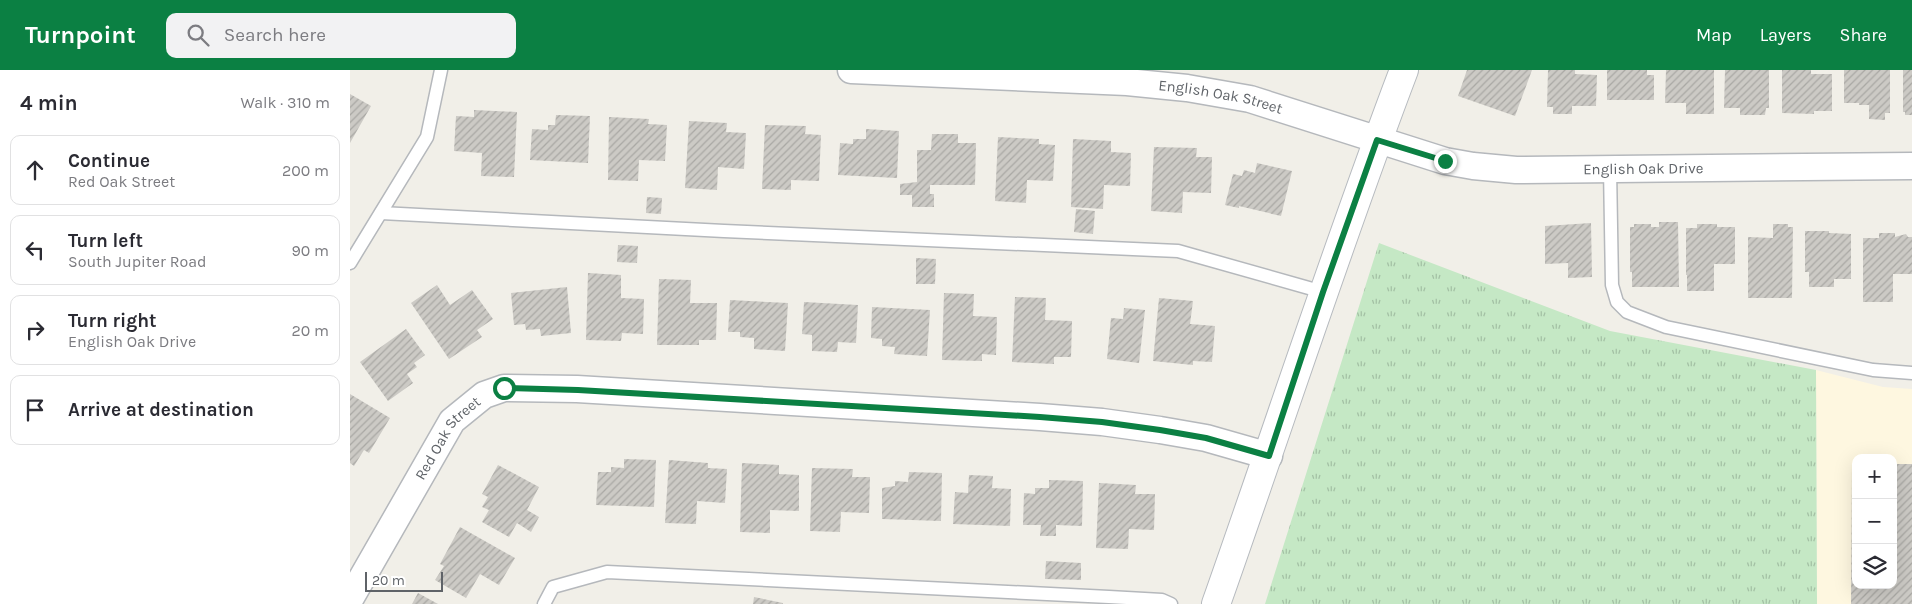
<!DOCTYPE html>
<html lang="en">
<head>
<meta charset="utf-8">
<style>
	:root { --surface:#fff; --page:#f2f2f3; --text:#2b2b33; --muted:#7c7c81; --line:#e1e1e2; --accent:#0b8043 }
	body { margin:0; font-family:Karla,sans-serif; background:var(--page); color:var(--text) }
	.controls { position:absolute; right:15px; bottom:15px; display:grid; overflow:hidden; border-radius:10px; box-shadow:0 5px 20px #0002 }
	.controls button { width:45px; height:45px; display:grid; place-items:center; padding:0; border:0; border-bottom:1px solid var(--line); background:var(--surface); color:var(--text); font:25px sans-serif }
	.scale { position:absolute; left:15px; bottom:12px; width:78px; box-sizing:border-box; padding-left:5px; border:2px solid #5f6368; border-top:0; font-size:14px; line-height:18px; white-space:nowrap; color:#5f6368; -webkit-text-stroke:4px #fff; paint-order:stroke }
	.stop { position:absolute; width:15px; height:15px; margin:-11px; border:4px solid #0b8043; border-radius:50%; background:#fff }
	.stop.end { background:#0b8043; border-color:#fff; box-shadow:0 1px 5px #0008 }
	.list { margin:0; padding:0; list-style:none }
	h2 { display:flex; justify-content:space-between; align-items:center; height:65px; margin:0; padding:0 20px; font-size:21px }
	h2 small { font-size:16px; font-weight:400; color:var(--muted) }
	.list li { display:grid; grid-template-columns:32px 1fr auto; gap:15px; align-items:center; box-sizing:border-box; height:70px; margin:0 10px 10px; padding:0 10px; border:1px solid var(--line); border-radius:10px }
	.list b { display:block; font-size:19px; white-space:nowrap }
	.list p { margin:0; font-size:16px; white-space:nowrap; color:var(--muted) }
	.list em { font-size:16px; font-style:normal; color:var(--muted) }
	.icon { flex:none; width:28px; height:28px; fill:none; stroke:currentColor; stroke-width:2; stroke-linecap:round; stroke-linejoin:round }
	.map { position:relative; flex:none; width:1562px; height:534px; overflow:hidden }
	header { display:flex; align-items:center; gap:30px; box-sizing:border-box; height:70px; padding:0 25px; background:var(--accent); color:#fff }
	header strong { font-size:24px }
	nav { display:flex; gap:28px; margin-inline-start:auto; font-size:18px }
	.search { width:350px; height:45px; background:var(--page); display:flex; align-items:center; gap:12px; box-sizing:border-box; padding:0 18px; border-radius:10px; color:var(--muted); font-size:19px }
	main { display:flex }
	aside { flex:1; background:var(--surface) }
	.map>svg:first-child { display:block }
	.commercial { fill:#fef7e0; fill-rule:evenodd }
	.grass { fill:url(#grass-tufts) }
	.building { fill:url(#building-hatch) }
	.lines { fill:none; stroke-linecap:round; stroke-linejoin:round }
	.lane-casing { stroke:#b5b8bc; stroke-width:15 }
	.street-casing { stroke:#b5b8bc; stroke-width:29 }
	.secondary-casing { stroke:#b6babf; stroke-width:30 }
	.lane { stroke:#fff; stroke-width:12 }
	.street { stroke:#fff; stroke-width:26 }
	.secondary { stroke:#fff; stroke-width:28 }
	.route { stroke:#0b8043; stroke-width:6 }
	.labels { text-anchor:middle; stroke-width:4; stroke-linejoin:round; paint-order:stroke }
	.street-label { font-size:15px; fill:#5f6368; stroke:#fff }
</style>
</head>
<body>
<header>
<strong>Turnpoint</strong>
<div class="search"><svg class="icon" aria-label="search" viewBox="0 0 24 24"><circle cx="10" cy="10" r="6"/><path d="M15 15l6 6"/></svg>Search here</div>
<nav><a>Map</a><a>Layers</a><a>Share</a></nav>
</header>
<main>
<aside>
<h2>4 min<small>Walk · 310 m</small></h2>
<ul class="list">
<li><svg class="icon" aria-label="ahead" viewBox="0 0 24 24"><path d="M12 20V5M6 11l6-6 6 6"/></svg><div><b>Continue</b><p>Red Oak Street</p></div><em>200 m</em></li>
<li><svg class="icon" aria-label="left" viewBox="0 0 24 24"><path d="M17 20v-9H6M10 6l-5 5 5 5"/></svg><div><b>Turn left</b><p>South Jupiter Road</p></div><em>90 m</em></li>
<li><svg class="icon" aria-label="right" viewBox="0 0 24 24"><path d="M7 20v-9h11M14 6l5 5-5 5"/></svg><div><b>Turn right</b><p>English Oak Drive</p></div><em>20 m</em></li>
<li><svg class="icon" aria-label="arrive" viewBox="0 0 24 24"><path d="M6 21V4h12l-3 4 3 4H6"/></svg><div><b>Arrive at destination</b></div></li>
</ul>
</aside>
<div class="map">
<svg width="1562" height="534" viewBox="0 0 1562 534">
	<defs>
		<pattern id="grass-tufts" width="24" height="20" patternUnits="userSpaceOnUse" patternTransform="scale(1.25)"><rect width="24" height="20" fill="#c5e8c5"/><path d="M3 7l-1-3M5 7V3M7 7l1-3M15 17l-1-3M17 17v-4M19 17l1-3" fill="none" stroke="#a3c0a4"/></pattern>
		<pattern id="building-hatch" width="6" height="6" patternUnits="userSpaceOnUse" patternTransform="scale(1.25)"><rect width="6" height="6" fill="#cccac5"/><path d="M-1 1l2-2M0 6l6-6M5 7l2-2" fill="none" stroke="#a9a8a4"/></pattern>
	</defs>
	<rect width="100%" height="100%" fill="#f1efe8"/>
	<path class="commercial" d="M1466 300 1533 317 1562 319V534H1467ZM1506 388H1543V515H1506Z"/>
	<path class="grass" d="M1029 173 1260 261 1466 300 1467 534H915Z"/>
	<g class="building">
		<path d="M1117 0H1182L1165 46 1108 26Z"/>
		<path d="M1198 0H1225V4L1247 5 1246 36H1222V44H1203V37H1197Z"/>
		<path d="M1257 0H1297V5H1304V30H1257Z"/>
		<path d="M1316 0H1364V44H1336V33H1315Z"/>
		<path d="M1375 0H1419V38H1416L1415 45H1390V38H1374Z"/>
		<path d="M1432 0H1461V4H1482V41H1464V44L1432 43Z"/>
		<path d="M1494 0H1540V43H1535V50L1519 49V35H1509V33H1494Z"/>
		<path d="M1553 0H1562V45H1555V42H1553Z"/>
		<path d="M0 24 21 36 0 73Z"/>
		<path d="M124 40 167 42 164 107 131 106 132 83 104 81 106 46 124 47Z"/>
		<path d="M206 45 240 46 238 93 180 90 182 59 198 60V55H205Z"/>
		<path d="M259 47 299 49 298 54 317 55 315 91 289 90 288 111 258 110Z"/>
		<path d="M339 51 377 53 376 62 396 63 394 99 368 97 367 120 335 118Z"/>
		<path d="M415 55 456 56 455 64 471 65 469 111 441 110V120L412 119Z"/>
		<path d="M516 59 549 61 547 108 488 105 490 73 503 74V69H516Z"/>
		<path d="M582 64H608V73H626L625 115H580V124H584V137H562V125H550V114L567 112V80H581Z"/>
		<path d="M648 67 689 69V74L705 75 703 111 677 110 676 133 645 131Z"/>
		<path d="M723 69 761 71V82L781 83 780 116 754 115 753 139 721 137Z"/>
		<path d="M804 77 847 78 846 87H862L861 123 833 122 832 143 801 141Z"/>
		<path d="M907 93 942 101 931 146 889 136V138L875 135 883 104 892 106 894 100 905 103Z"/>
		<path d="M297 127 312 128 311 144 296 143Z"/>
		<path d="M726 139 745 141 743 164 724 162Z"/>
		<path d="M1309 152H1328L1329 217H1282V202H1280V157H1284V154H1301V157H1309Z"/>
		<path d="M1241 153 1242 207 1218 208V193L1195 194V156Z"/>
		<path d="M1347 154H1367V157H1385V194H1364V221H1337V205H1336V158H1347Z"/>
		<path d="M1423 154H1438V157H1443L1442 228H1398V167L1423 168Z"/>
		<path d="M1455 161H1479V163L1501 164V209H1484V217H1459V202H1455Z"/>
		<path d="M1529 163H1545V167L1556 164 1558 167H1562V204H1543V232H1513V168H1529Z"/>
		<path d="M268 175 288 176 287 193 267 192Z"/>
		<path d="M566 188 586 189 585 214H566Z"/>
		<path d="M238 203 271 205V228L294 229 293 264 272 263 271 271 236 270Z"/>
		<path d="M309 209 341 210 340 233H367L366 270H349V275H307Z"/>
		<path d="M87 215 100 235 122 220 143 249 127 260 132 267 99 289 61 233Z"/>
		<path d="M217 217 221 263 191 266 190 259 176 260 175 254 164 255 161 223Z"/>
		<path d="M594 223 624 224 623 246 647 247 646 285 632 284V291L592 290Z"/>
		<path d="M665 227 696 228 695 250 722 251 721 287H704V294L662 292Z"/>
		<path d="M809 228 843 231 840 254 865 256 862 292 843 291V295L803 291Z"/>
		<path d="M380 230 438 233 435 281 404 279V268L390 267V262H378Z"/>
		<path d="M454 232 508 235 506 273 488 272 487 282 462 281V265L452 264Z"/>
		<path d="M522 237 580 240 577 286 544 284 545 277 532 276V269L521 268Z"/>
		<path d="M774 238 795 240 789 293 757 289 761 248 773 249Z"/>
		<path d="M56 259 75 285 64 293 67 297 57 304 63 313 38 331 10 292Z"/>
		<path d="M0 324 40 348 19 383 14 380 4 396 0 393Z"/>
		<path d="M274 389 306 390 304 437 246 435 248 402H261V397L274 398Z"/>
		<path d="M319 390 358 393V398L377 399 375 433 347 431 346 454 315 453Z"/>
		<path d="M392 393 429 395V404L449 405V441L420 440V463L390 462Z"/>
		<path d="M1502 394H1506V515H1543V394H1562V534H1501Z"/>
		<path d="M148 395 189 417 177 440 189 447 181 462 167 453 159 467 132 452 139 440 132 437 138 427 132 424Z"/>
		<path d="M462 398 503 399 502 407H520L519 443 491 442 490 462 460 461Z"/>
		<path d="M559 402 592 403 591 451 532 449V418L545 416V411L558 412Z"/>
		<path d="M619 405 643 406 642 418 661 419 660 456 603 454 605 422 618 423Z"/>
		<path d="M699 410 733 411 732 456 706 455V466H690L691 455H673L674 423 685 424V418H699Z"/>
		<path d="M749 413 786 415 785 424H805L804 460 779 459 778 479 746 478Z"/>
		<path d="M110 457 165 488 149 515 130 504 116 528 85 510 94 496 90 494Z"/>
		<path d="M696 491 731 493V510L695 509Z"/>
		<path d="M68 523 88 534H62Z"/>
		<path d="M404 527 433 533V534H403Z"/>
	</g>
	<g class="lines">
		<defs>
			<g id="lane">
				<path d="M1260 98 1262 215 1267 232 1277 242 1316 257 1523 300 1562 303"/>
				<path d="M31 143 374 161 828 181 973 222"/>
				<path d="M0 193 77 67 91 0"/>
				<path d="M194 534 203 517 257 502 759 527 812 530 821 534"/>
			</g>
			<g id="street">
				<path id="s1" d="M501 0 777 12 837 18 900 29 1095 91 1123 96 1166 100 1562 96"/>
				<path id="s2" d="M0 529 102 351 134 325 154 318 227 319 690 347 752 352 810 360 856 368 919 386"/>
			</g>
			<path id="secondary" d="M866 534C929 356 987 176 1054 0"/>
		</defs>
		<use href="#lane" class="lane-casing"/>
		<use href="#street" class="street-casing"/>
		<use href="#secondary" class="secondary-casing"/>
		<use href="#lane" class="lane"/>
		<use href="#street" class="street"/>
		<use href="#secondary" class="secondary"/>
	</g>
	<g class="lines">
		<path class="route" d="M154 318 228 320 690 347 752 352 810 360 856 368 919 386 973 222 1027 70 1095 91"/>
	</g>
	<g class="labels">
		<g class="street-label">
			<text dy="5" stroke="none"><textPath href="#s1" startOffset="371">English Oak Street</textPath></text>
			<text dy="5" stroke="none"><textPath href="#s1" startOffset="804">English Oak Drive</textPath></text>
			<text dy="5" stroke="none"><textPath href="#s2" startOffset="189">Red Oak Street</textPath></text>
		</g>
	</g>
</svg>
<div class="controls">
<button>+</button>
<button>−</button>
<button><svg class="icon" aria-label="layers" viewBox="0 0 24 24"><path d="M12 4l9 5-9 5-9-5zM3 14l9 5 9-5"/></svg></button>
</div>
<div class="scale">20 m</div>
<div class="stop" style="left:154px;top:318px"></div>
<div class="stop end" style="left:1095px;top:91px"></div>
</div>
</main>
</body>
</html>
